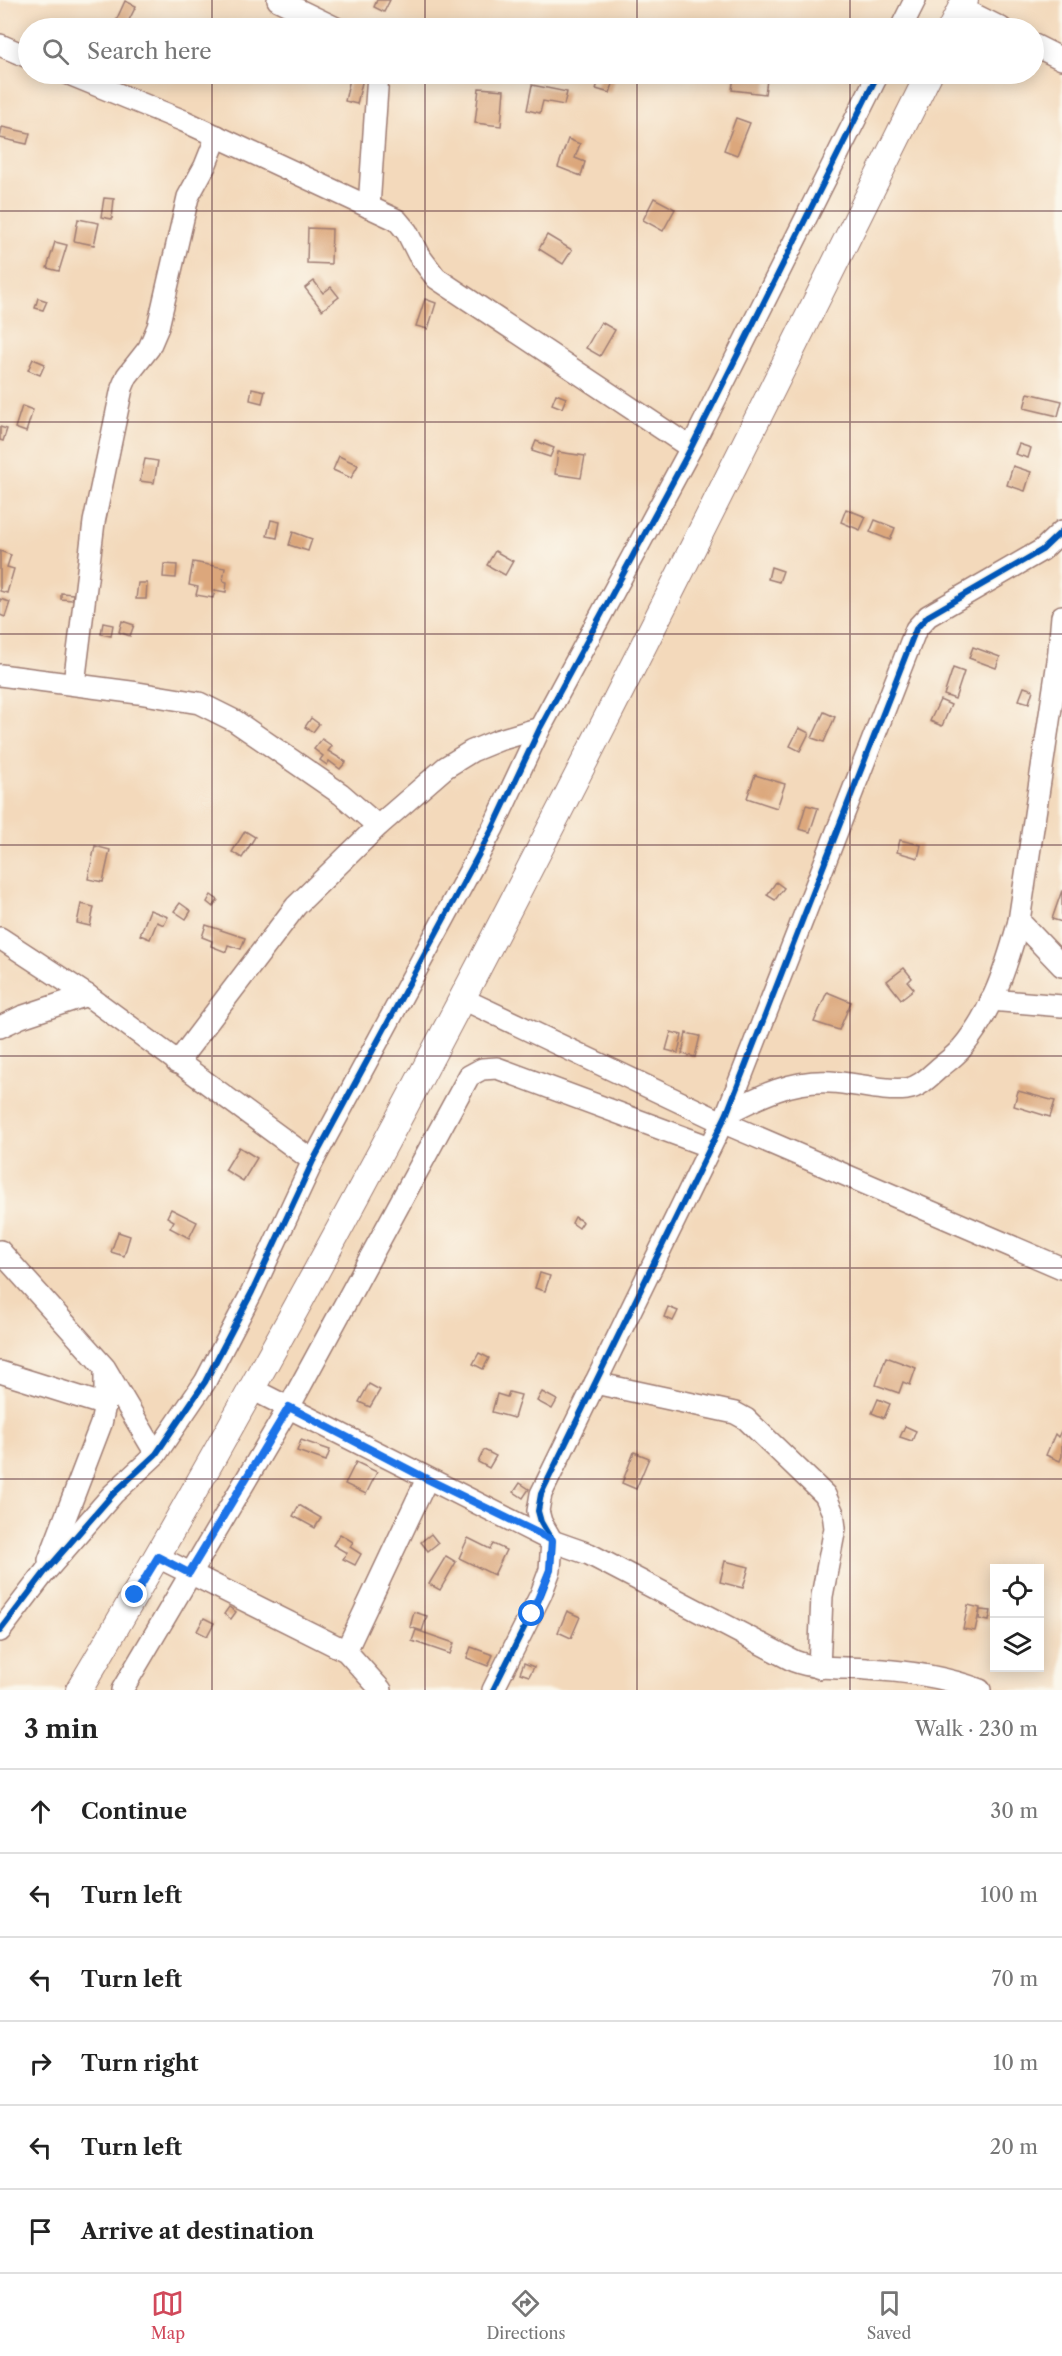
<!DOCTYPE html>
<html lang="en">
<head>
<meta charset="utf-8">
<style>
	:root { --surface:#fff; --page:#f2f2f2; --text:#222; --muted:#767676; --line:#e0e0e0; --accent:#d1495b }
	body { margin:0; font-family:"Libre Caslon Text",serif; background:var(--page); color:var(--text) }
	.controls { position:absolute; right:18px; bottom:18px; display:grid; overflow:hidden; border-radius:0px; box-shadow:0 3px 15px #0003 }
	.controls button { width:54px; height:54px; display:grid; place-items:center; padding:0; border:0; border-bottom:2px solid var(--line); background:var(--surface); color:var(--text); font:30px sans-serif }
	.stop { position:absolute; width:18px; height:18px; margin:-14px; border:4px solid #1a73e8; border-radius:50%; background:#fff }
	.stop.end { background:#1a73e8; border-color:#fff; box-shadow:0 2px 6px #0008 }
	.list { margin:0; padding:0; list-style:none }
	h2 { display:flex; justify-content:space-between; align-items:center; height:78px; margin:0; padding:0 24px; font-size:26px }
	h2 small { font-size:20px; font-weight:400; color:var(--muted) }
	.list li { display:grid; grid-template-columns:39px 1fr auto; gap:18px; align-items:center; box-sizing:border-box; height:84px; padding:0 24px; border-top:2px solid var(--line) }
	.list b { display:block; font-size:22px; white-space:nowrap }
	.list em { font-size:20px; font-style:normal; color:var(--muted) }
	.icon { flex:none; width:33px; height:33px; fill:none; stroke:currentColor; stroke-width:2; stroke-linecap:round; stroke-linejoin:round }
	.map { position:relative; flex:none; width:1062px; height:1690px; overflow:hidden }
	.search { position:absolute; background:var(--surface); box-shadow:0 3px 15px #0003; left:18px; right:18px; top:18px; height:66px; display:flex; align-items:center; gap:15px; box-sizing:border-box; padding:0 21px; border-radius:33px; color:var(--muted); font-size:22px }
	.sheet { height:582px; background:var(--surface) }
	nav { display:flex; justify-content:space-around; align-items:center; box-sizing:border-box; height:84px; border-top:2px solid var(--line); background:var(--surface); font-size:16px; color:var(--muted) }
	nav a { display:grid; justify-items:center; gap:3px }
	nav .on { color:var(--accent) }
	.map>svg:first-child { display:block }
	.building { fill:#dca77c }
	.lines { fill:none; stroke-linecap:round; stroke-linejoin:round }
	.minor-casing { stroke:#9e7c73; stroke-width:24 }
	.major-casing { stroke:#9e7c73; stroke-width:28 }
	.minor { stroke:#fff; stroke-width:21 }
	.major { stroke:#fff; stroke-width:26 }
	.cycleway-casing { stroke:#fbf7ec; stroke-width:10 }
	.cycleway { stroke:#0057b8; stroke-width:6 }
	.route { stroke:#1a73e8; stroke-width:8 }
	.grid { fill:none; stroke:#4a1f2b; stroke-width:1.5; stroke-opacity:0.55 }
</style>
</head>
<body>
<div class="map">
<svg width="1062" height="1690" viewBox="0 0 1062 1690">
	<rect width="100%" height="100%" fill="#fbf7ec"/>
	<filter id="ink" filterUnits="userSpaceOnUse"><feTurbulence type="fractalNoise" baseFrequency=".0167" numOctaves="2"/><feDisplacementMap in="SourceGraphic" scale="12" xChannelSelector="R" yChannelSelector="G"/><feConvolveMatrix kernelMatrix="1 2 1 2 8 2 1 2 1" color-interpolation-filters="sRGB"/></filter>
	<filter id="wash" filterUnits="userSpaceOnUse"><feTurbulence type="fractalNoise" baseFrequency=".008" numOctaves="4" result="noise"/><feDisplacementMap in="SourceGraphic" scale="24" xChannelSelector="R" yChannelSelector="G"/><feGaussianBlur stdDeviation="1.35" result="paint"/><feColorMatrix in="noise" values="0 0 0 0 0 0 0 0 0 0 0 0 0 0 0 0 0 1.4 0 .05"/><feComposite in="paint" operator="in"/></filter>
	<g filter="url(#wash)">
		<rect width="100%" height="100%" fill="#f3d9bb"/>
		<g id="blocks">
			<g class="building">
				<path d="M377 0H390L384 12 374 7Z"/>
				<path d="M125 1 136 6 125 28 115 23Z"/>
				<path d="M351 74H364L357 104 345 101Z"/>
				<path d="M601 74H616L610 93 596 89Z"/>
				<path d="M734 76 767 80 765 94 732 90Z"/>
				<path d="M532 85 567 92 564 105 543 101 540 113 527 110Z"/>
				<path d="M479 88 504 90 501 126 475 123Z"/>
				<path d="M736 118 750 123 737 155 724 150Z"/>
				<path d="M2 127 30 133 27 144 0 138Z"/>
				<path d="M568 139 580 144 575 158 585 162 581 176 558 167Z"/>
				<path d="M104 198 114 199 112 219 101 217Z"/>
				<path d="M654 198 675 209 663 231 643 220Z"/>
				<path d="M78 219 99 223 94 245 74 241Z"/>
				<path d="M308 228 332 229 331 264 307 263Z"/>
				<path d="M547 235 572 250 563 264 539 249Z"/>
				<path d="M55 242 67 245 59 271 47 268Z"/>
				<path d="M314 281 323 293 331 287 339 297 322 310 305 288Z"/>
				<path d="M38 298 47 301 43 310 35 308Z"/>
				<path d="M425 299 436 303 428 329 416 326Z"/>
				<path d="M601 322 615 330 600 356 586 348Z"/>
				<path d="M33 359 45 364 40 375 28 370Z"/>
				<path d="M252 388 265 391 262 403 250 400Z"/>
				<path d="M1028 393 1062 401 1058 416 1024 408Z"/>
				<path d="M556 394 566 398 562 408 552 404Z"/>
				<path d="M22 406 33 410 26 432 15 428Z"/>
				<path d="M0 427 7 429 3 441 0 440Z"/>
				<path d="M536 441 554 448 550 457 532 451Z"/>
				<path d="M1019 444 1031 448 1028 458 1015 454Z"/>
				<path d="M558 452 585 456 581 478 555 474Z"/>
				<path d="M339 456 358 465 351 478 333 470Z"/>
				<path d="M145 459 158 461 154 483 140 481Z"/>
				<path d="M1013 466 1031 472 1025 491 1007 485Z"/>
				<path d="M846 509 866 517 860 530 841 522Z"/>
				<path d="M271 520 280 522 277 538 267 536Z"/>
				<path d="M875 520 895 528 890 540 870 532Z"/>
				<path d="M293 532 312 539 308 551 289 545Z"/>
				<path d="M0 551 11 555 7 567 14 569 7 593 0 591Z"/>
				<path d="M495 551 513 561 505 575 487 565Z"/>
				<path d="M193 562 225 568 223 581 227 582 226 592 215 590 213 598 196 595 198 587 189 585Z"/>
				<path d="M164 564 177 565 176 578 163 577Z"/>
				<path d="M771 567 783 571 779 582 768 579Z"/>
				<path d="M138 583H147L146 599H136Z"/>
				<path d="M61 593 73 594 72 600 61 599Z"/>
				<path d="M0 599 10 602 5 617 0 615Z"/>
				<path d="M122 621 134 625 130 636 119 632Z"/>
				<path d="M103 623 113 625 111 636 101 634Z"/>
				<path d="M973 647 1000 657 996 668 969 658Z"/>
				<path d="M953 668 964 672 955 699 944 695Z"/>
				<path d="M1024 687 1033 690 1029 703 1019 700Z"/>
				<path d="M940 700 951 705 942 726 930 721Z"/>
				<path d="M824 712 835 717 824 742 812 738Z"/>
				<path d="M311 718 319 724 313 732 305 727Z"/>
				<path d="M799 728 809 733 800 751 790 746Z"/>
				<path d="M322 739 332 746 328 751 346 762 340 769 329 761 327 765 320 760 323 756 314 749Z"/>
				<path d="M755 775 785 784 777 808 747 798Z"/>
				<path d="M806 805 818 808 810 832 799 829Z"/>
				<path d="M245 831 255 837 242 858 232 852Z"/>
				<path d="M900 840 921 845 918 858 897 852Z"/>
				<path d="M95 846 110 850 103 882 88 879Z"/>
				<path d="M776 882 784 888 775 900 767 895Z"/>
				<path d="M1062 890V922L1052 919Z"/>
				<path d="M211 895 218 900 213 907 207 902Z"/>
				<path d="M180 903 191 911 186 919 174 911Z"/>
				<path d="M81 904 94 907 90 926 77 923Z"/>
				<path d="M150 910 168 917 164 925 157 922 150 939 140 935Z"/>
				<path d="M206 925 245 938 241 949 228 945 226 952 211 946 212 941 202 937Z"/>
				<path d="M904 968 912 978 908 982 914 989 901 999 887 981Z"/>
				<path d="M827 992 851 1002 839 1030 814 1022Z"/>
				<path d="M671 1032 682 1035 678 1053 666 1050Z"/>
				<path d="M686 1033 700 1036 695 1057 682 1054Z"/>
				<path d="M1018 1091 1055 1101 1050 1117 1014 1106Z"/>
				<path d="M239 1147 257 1158 243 1181 225 1170Z"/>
				<path d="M171 1209 197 1222 189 1238 170 1228 174 1221 167 1217Z"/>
				<path d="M575 1217 583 1222 579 1228 572 1223Z"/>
				<path d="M118 1232 130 1236 124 1256 111 1252Z"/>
				<path d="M540 1273 550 1276 545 1291 535 1288Z"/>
				<path d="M668 1307 678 1311 673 1321 664 1317Z"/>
				<path d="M479 1353 489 1358 483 1369 473 1364Z"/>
				<path d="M886 1357 916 1368 910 1385 903 1382 899 1393 876 1385Z"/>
				<path d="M369 1384 380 1390 370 1407 359 1402Z"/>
				<path d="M509 1392 521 1395 514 1418 492 1412 497 1394 507 1397Z"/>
				<path d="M542 1392 557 1400 552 1409 537 1401Z"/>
				<path d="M878 1399 890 1404 884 1418 872 1413Z"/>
				<path d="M905 1426 916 1431 912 1441 900 1437Z"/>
				<path d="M1062 1429V1456L1060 1461 1046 1455 1055 1434 1058 1437Z"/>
				<path d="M301 1440 330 1450 326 1461 297 1451Z"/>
				<path d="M484 1450 496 1456 489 1468 478 1462Z"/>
				<path d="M634 1452 649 1458 636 1489 622 1483Z"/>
				<path d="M356 1462 377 1472 366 1494 345 1484Z"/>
				<path d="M520 1483 529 1489 523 1498 514 1492Z"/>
				<path d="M299 1505 321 1518 315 1528 293 1516Z"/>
				<path d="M340 1534 353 1542 350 1547 361 1554 355 1565 343 1559 347 1553 333 1545Z"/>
				<path d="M431 1534 438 1543 428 1551 421 1542Z"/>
				<path d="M468 1538 490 1549 493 1544 506 1550 494 1575 459 1558Z"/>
				<path d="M446 1556 456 1562 440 1590 429 1584Z"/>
				<path d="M725 1561 749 1567 743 1588 720 1582Z"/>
				<path d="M968 1605 980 1608 975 1631 963 1629Z"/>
				<path d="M229 1607 236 1612 231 1619 224 1614Z"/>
				<path d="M980 1610 991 1611 989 1621 979 1619Z"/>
				<path d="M567 1611 580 1617 571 1638 558 1632Z"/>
				<path d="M414 1612 427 1616 422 1631 410 1627Z"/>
				<path d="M204 1618 214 1623 207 1636 197 1631Z"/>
				<path d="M416 1630 454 1643 450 1654 412 1641Z"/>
				<path d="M471 1647 493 1655 488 1666 467 1658Z"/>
				<path d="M524 1663 534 1667 529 1676 520 1673Z"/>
			</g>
		</g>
	</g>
	<g filter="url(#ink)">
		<use href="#blocks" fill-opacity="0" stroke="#9e7c73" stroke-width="1.5"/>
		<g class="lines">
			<defs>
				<g id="minor">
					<path d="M278 0 336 28"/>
					<path d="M961 8 1001 28"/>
					<path d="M901 28 915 0"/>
					<path d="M0 45 28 57"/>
					<path d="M1034 45 1062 59"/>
					<path d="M69 74 184 121 397 220 407 232 418 254 436 278 691 448"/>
					<path d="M369 207 378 74"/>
					<path d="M1062 616 1058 661 1019 921 1062 966"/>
					<path d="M0 675 138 693 199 703 235 721 341 794 378 826"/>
					<path d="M74 684 94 522 122 388 127 376 149 348 158 327 188 197 205 166 217 136"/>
					<path d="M0 938 87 995 313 1161"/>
					<path d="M463 999 722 1122 1062 1268"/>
					<path d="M991 1000 1062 1006"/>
					<path d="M0 1027 21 1017 87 995"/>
					<path d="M177 1063 296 906 378 826 446 767 472 751 499 740 540 728"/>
					<path d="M727 1113C760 1096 791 1080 830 1082 855 1083 882 1092 907 1089 919 1087 928 1078 937 1070 945 1063 954 1057 961 1049 992 1013 1007 965 1019 921"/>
					<path d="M0 1251 105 1368 156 1454"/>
					<path d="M0 1372 105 1405"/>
					<path d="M595 1383 735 1413 746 1419 825 1495 833 1513 835 1528 822 1596 819 1668"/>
					<path d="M252 1389 552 1541 589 1554 794 1661C818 1670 842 1667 867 1669 906 1671 943 1676 980 1690"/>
					<path d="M158 1557 346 1651 381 1690"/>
					<path d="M49 1560 101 1424 105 1405V1373"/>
					<path d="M0 1631 45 1572 113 1494 156 1454 205 1382 252 1292 313 1161 493 828 540 728 691 448 878 74"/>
					<path d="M346 1651 427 1479"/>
					<path d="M122 1690 289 1407 469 1076 482 1069 497 1068 710 1147"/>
					<path d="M493 1690 541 1594 550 1570 552 1541 541 1522 538 1511 541 1494 727 1113 916 629 928 616 1042 550 1062 531"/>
				</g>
				<g id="major">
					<path d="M951 28 965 0"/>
					<path d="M79 1690C389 1166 658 619 929 74"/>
				</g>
			</defs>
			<use href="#minor" class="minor-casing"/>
			<use href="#major" class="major-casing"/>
			<use href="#minor" class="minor"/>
			<use href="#major" class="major"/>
			<defs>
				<g id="cycleway">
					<path d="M0 1631 45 1572 113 1494 156 1454 205 1382 252 1292 313 1161 493 828 540 728 691 448 878 74"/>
					<path d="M493 1690 541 1594 550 1570 552 1541 541 1522 538 1511 541 1494 727 1113 916 629 928 616 1042 550 1062 531"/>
				</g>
			</defs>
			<use href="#cycleway" class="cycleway-casing"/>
			<use href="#cycleway" class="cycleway"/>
		</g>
	</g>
	<g class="lines" filter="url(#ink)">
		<path class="route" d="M135 1595 158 1557 189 1573 289 1407 427 1479 552 1540 550 1570 532 1614"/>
	</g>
	<path class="grid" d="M212 0V28M425 0V28M637 0V28M850 0V28M212 74V1690M425 74V1690M637 74V1690M850 74V1690M0 211H1062M0 422H1062M0 634H1062M0 845H1062M0 1056H1062M0 1268H1062M0 1479H1062"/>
</svg>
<div class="controls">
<button><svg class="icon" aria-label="locate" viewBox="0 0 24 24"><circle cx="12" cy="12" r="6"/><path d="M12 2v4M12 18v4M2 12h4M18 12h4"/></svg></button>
<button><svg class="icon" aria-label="layers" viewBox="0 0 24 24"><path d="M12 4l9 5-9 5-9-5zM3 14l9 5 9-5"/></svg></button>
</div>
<div class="stop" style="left:532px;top:1614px"></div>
<div class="stop end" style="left:135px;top:1595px"></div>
<div class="search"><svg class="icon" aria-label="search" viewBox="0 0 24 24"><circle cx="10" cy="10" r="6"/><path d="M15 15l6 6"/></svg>Search here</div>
</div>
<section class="sheet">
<h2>3 min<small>Walk · 230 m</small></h2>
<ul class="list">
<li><svg class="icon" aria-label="ahead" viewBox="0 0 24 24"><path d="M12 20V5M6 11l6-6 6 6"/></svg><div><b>Continue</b></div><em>30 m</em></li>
<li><svg class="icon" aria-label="left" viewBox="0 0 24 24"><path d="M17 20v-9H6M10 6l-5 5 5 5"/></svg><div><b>Turn left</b></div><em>100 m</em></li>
<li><svg class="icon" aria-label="left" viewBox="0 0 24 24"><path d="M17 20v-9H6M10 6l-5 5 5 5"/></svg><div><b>Turn left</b></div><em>70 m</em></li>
<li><svg class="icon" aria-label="right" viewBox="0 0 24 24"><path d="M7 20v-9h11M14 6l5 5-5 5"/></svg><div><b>Turn right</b></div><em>10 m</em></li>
<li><svg class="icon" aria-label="left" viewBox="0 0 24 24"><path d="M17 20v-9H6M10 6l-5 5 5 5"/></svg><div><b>Turn left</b></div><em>20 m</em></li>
<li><svg class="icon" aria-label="arrive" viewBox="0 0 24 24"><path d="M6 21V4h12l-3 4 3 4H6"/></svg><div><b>Arrive at destination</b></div></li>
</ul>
</section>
<nav>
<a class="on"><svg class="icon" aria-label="map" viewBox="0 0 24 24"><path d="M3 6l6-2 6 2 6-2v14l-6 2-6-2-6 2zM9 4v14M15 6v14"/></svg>Map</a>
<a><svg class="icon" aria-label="directions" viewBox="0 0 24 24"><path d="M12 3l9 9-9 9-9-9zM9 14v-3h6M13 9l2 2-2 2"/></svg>Directions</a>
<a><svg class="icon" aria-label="saved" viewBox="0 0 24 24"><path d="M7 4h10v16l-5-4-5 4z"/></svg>Saved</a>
</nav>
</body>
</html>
